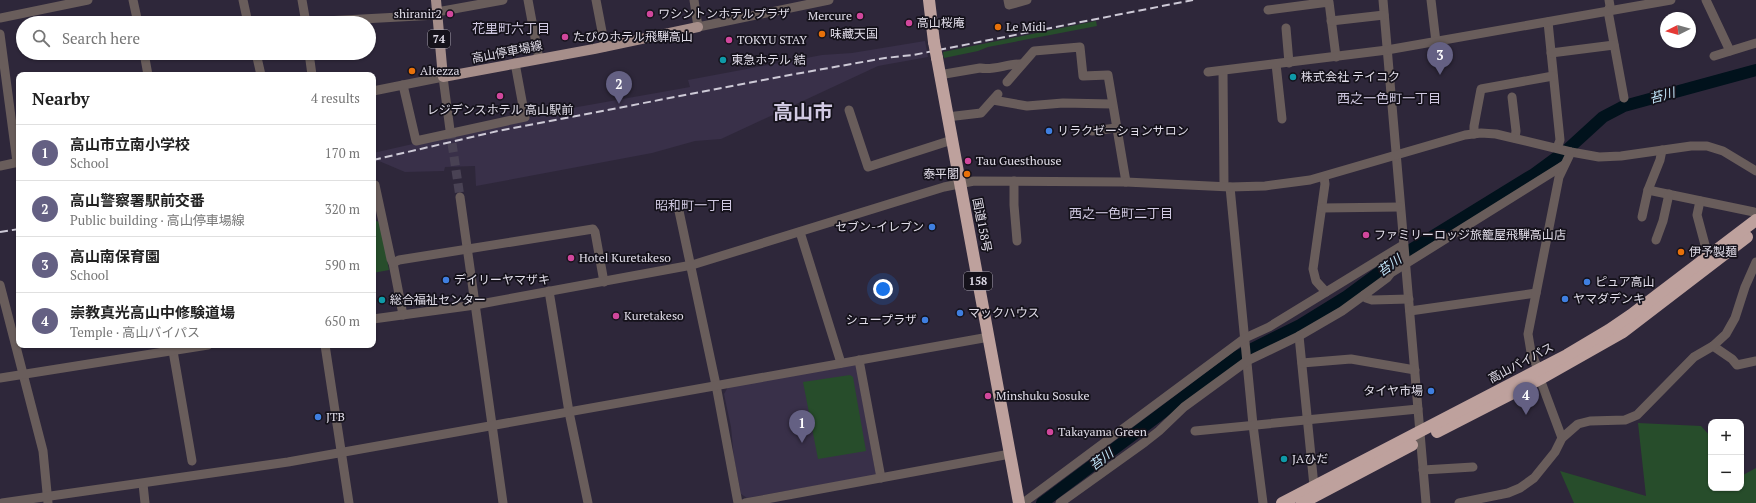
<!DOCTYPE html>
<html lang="en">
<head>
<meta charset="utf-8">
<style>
	:root { --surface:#fff; --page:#f2f2f2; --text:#222; --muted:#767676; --line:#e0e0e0; --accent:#646083 }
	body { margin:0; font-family:"PT Serif","Noto Sans JP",serif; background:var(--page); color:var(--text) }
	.controls { position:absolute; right:12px; bottom:12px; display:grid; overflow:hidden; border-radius:8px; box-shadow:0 1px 3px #0004 }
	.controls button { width:36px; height:36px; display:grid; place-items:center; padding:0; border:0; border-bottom:1px solid var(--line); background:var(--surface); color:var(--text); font:20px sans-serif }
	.compass { position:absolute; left:1660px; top:12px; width:36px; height:36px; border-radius:50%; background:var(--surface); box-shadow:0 1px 3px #0004; rotate:264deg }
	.you { position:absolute; left:883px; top:289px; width:14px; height:14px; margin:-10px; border:3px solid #fff; border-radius:50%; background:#1a73e8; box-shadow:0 0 0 6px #1a73e833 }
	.badge { display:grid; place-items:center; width:26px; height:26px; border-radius:50%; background:var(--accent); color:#fff; font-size:13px; font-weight:700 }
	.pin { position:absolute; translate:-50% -33px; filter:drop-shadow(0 1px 2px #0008) }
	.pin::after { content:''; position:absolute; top:21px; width:14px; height:12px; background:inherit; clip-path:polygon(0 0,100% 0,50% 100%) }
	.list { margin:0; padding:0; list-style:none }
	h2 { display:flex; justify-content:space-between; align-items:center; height:52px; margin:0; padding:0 16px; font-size:17px }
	h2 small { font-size:13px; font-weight:400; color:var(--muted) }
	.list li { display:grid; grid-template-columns:26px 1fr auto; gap:12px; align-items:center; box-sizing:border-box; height:56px; padding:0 16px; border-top:1px solid var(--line) }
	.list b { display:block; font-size:15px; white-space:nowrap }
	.list p { margin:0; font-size:13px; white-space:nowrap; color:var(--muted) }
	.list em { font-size:13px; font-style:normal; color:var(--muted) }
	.icon { flex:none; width:22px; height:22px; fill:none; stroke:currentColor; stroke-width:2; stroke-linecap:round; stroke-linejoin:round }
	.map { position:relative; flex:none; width:1756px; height:503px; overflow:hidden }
	.search { position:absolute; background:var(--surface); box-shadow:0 1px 3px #0004; left:16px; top:16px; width:360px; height:44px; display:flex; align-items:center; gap:10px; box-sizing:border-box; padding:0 14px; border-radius:22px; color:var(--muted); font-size:15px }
	.panel { position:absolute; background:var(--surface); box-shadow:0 1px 3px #0004; left:16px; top:72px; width:360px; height:276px; border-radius:8px }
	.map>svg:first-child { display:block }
	.built { fill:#393049 }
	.green { fill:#274d2b }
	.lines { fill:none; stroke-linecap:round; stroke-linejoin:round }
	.river { stroke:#01121c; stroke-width:12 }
	.minor-tunnel { stroke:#494254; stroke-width:9; stroke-dasharray:9 4.5; stroke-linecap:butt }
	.minor { stroke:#695d5b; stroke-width:9 }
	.major { stroke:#a68e8a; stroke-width:10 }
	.highway { stroke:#bea19d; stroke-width:12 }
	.rail { stroke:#cdc9d6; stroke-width:2; stroke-dasharray:8 4; stroke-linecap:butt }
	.highway-bridge { stroke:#bea19d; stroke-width:12 }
	.hotel-dot { fill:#d1479c; stroke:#15121b; stroke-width:1.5 }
	.food-dot { fill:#e8710a; stroke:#15121b; stroke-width:1.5 }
	.culture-dot { fill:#0f9aa8; stroke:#15121b; stroke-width:1.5 }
	.shop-dot { fill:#3f7fe0; stroke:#15121b; stroke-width:1.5 }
	.labels { text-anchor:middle; stroke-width:3.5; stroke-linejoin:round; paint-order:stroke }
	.shield { fill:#15121b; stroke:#a4a0ab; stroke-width:1 }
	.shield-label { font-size:11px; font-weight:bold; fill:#e1dde9 }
	.poi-label { font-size:12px; fill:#e1dde9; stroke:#15121b; text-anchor:start }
	.street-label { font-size:12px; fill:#e1dde9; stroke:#15121b }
	.neighbourhood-label { font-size:13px; fill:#d1c9e2; stroke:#15121b }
	.water-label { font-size:13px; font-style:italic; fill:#c2e5f9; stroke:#15121b }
	.town-label { font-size:20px; font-weight:bold; fill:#d1c9e2; stroke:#15121b }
</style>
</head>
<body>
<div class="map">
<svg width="1756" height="503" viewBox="0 0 1756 503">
	<rect width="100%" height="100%" fill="#2e273a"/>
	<g class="built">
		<path d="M925 41 928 57 878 66 721 139 695 141 652 153 476 186 475 166 445 167 444 171 405 172 379 161 373 162V153L572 108 690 87 688 80 822 55 852 53Z"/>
		<path d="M856 365 876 475 747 498 741 494 734 459 731 427 724 394 728 387Z"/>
	</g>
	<g class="green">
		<path d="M1096 21 1097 26 988 47 978 51 944 58 943 52Z"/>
		<path d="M377 221 380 223 389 270 373 273V222Z"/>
		<path d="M850 375 853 377 866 451 818 459 803 382Z"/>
		<path d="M1638 423 1701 426 1711 437V488H1741V474L1743 475 1756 468V503H1574L1560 471 1646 496Z"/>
	</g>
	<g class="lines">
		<path class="river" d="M1042 503 1238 356 1300 325 1347 296 1407 252 1534 174 1568 149 1603 117 1624 106 1756 70"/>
		<path class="minor-tunnel" d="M450 130 460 197"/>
		<g class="minor">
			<path d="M133 0 138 23"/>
			<path d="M243 0 248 23"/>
			<path d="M302 0 306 23"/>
			<path d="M528 0 539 59"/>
			<path d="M596 0 605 47"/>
			<path d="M694 0 698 27 829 0"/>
			<path d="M1008 0 1009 5 1027 0"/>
			<path d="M1383 0 1426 503"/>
			<path d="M1431 0 1436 42"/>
			<path d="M1609 0 1610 6 1608 11 1624 98"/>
			<path d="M1706 0 1730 51"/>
			<path d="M1268 10 1329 2 1336 57"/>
			<path d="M437 12 503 0"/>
			<path d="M0 18 88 0"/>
			<path d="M1331 21 1384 15"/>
			<path d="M306 22 437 15"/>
			<path d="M1548 22 1560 140 1557 148"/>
			<path d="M1286 28 1289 63"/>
			<path d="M0 34 17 162"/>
			<path d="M144 53 148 75"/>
			<path d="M256 53 261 75"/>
			<path d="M309 53 312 75"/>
			<path d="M1551 53 1614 45"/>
			<path d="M1714 56 1756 43"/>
			<path d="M1276 64 1282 119"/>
			<path d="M1223 71 1224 186"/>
			<path d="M1208 72 1387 50 1671 0"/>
			<path d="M939 75 980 68C994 71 1008 63 1022 64"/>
			<path d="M1007 82 1034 51 1080 47 1083 76 1108 75 1126 182"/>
			<path d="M403 85 416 141 525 117 515 63"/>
			<path d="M373 91 443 77 450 130"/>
			<path d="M1512 97 1516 131 1515 138"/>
			<path d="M993 100 1027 106 1063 103 1112 104"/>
			<path d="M849 110 868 167 952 140"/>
			<path d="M947 117 981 113 998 94"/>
			<path d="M1092 131 1116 128"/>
			<path d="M1474 134V126L1481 89 1553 76"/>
			<path d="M0 166 19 162"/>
			<path d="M1324 177 1325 184 1313 269 1316 281 1326 292"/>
			<path d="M1014 181V205L1017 241"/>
			<path d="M373 185H375L391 259 393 263 403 315"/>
			<path d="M1230 187 1253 425 1263 503"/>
			<path d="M1648 190 1754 212 1756 214"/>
			<path d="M460 197 503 503"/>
			<path d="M1700 201 1697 215 1708 256"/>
			<path d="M1322 208 1400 207"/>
			<path d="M679 211 716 385 738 503"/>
			<path d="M1642 217 1648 190 1660 160 1662 150"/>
			<path d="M800 232 841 363"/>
			<path d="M1656 240 1663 221 1669 194"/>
			<path d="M393 263 399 260 593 229 595 232 604 282"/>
			<path d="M0 285 43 451 48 503"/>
			<path d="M549 291 569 412 588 503"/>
			<path d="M1364 295 1366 298 1372 300 1409 299"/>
			<path d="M1410 311 1536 293"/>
			<path d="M373 319 475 305 692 265 944 187 974 181 1126 182 1230 187 1265 186 1310 180 1465 135 1481 133 1496 134 1571 152 1599 157 1621 156 1691 146H1707L1723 151 1756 171"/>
			<path d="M1299 336 1314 486"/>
			<path d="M325 345 349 503"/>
			<path d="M1713 346 1732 359 1737 365 1756 361"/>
			<path d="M173 351 192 461"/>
			<path d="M859 360 881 478"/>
			<path d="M1302 363 1351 359 1415 370"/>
			<path d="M1538 369 1531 352 1528 334 1559 177 1571 152"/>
			<path d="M0 378 208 345"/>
			<path d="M1540 379 1562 438"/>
			<path d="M1195 431 1418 409"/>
			<path d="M1423 470 1473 467"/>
			<path d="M143 484 145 503"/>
			<path d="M2 503 288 462 989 337"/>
			<path d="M745 503 1010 454"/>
			<path d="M1023 503 1245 338 1269 327 1403 245"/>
			<path d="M1060 503 1145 442 1159 431 1184 407 1247 361 1299 336 1342 311 1364 295 1387 278 1391 273 1564 165"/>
			<path d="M1459 503 1508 493 1520 488 1534 478 1555 452 1562 438 1578 424 1590 421 1625 420 1637 415 1694 357 1713 346 1726 334 1735 318 1745 287 1756 262"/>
		</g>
		<path class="major" d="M436 0 443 77 594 49 698 27"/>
		<g class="highway">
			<path d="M929 0 934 42"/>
			<path d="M937 58 1019 503"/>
			<path d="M1437 432 1540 379 1623 332 1747 237"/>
			<path d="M1282 503 1567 355 1609 330 1631 315 1756 220"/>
			<path d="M1302 503 1412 445"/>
		</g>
		<g class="rail">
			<path d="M373 160 498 131 571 117 784 76 885 58 913 55 1193 0"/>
			<path d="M0 232 19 229"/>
		</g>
		<path class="highway-bridge" d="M934 42 937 58"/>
	</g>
	<g class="hotel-dot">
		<circle cx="450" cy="14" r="4"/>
		<circle cx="650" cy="14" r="4"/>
		<circle cx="860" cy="16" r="4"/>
		<circle cx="909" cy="23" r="4"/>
		<circle cx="565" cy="37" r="4"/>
		<circle cx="729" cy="40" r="4"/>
		<circle cx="500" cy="96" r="4"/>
		<circle cx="968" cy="161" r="4"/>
		<circle cx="1366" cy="235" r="4"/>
		<circle cx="571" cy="258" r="4"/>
		<circle cx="616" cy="316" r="4"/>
		<circle cx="988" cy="396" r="4"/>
		<circle cx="1050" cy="432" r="4"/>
	</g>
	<g class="food-dot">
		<circle cx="998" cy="27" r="4"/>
		<circle cx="822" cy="34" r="4"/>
		<circle cx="412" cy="71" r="4"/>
		<circle cx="967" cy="174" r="4"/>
		<circle cx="1681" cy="252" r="4"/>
	</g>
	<g class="culture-dot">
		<circle cx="723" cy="60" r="4"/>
		<circle cx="1293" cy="77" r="4"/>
		<circle cx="382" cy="300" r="4"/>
		<circle cx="1284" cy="459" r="4"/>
	</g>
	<g class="shop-dot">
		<circle cx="1049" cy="131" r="4"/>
		<circle cx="932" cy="227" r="4"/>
		<circle cx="446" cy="280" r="4"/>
		<circle cx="1587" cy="282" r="4"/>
		<circle cx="1565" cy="299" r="4"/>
		<circle cx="960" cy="313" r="4"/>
		<circle cx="925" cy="320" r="4"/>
		<circle cx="1431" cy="391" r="4"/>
		<circle cx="318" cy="417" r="4"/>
	</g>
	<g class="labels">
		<g class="shield">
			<rect x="428" y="30" width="22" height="18" rx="3"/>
			<rect x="964" y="272" width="28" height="18" rx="3"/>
		</g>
		<g class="shield-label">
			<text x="439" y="43">74</text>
			<text x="978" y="285">158</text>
		</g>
		<g class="poi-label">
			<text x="442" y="18" text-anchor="end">shiranir2</text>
			<text x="658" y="18">ワシントンホテルプラザ</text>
			<text x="852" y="20" text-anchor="end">Mercure</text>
			<text x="917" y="27">高山桜庵</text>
			<text x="1006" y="31">Le Midi</text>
			<text x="830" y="38">味藏天国</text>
			<text x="573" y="41">たびのホテル飛騨高山</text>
			<text x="737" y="44">TOKYU STAY</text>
			<text x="731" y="64">東急ホテル 結</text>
			<text x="420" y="75">Altezza</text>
			<text x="1301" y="81">株式会社 テイコク</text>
			<text x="500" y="114" text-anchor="middle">レジデンスホテル 高山駅前</text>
			<text x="1057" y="135">リラクゼーションサロン</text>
			<text x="976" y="165">Tau Guesthouse</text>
			<text x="959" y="178" text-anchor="end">泰平閣</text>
			<text x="924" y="231" text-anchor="end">セブン-イレブン</text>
			<text x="1374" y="239">ファミリーロッジ旅籠屋飛騨高山店</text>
			<text x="1689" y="256">伊予製麺</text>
			<text x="579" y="262">Hotel Kuretakeso</text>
			<text x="454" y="284">デイリーヤマザキ</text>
			<text x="1595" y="286">ピュア高山</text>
			<text x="1573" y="303">ヤマダデンキ</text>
			<text x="390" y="304">総合福祉センター</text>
			<text x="968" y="317">マックハウス</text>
			<text x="624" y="320">Kuretakeso</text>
			<text x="917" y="324" text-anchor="end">シュープラザ</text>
			<text x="1423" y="395" text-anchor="end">タイヤ市場</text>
			<text x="996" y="400">Minshuku Sosuke</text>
			<text x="326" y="421">JTB</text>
			<text x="1058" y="436">Takayama Green</text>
			<text x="1292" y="463">JAひだ</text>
		</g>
		<g class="street-label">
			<text transform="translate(507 52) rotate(-11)" y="4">高山停車場線</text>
			<text transform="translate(982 225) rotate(79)" y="4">国道158号</text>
			<text transform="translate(1521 363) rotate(-28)" y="4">高山バイパス</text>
		</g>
		<g class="neighbourhood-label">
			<text x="511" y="33">花里町六丁目</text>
			<text x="1389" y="103">西之一色町一丁目</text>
			<text x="694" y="210">昭和町一丁目</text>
			<text x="1121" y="218">西之一色町二丁目</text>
		</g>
		<g class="water-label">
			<text transform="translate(1662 95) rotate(-15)" y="5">苔川</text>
			<text transform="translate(1389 265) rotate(-36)" y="5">苔川</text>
			<text transform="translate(1101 459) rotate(-37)" y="5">苔川</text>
		</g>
		<g class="town-label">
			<text x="803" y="119">高山市</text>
		</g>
	</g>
</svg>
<div class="controls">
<button>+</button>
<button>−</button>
</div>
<svg class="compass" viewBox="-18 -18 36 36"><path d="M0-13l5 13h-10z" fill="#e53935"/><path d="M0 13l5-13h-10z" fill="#767676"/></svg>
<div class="you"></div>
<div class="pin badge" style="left:802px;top:443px">1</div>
<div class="pin badge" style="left:619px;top:104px">2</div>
<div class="pin badge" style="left:1440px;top:75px">3</div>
<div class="pin badge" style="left:1526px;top:415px">4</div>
<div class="search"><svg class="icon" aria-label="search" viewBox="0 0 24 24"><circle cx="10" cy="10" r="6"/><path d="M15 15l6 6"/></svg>Search here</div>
<section class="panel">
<h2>Nearby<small>4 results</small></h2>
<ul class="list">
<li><span class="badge">1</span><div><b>高山市立南小学校</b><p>School</p></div><em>170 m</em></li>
<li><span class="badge">2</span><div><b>高山警察署駅前交番</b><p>Public building · 高山停車場線</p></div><em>320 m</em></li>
<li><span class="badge">3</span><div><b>高山南保育園</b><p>School</p></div><em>590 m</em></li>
<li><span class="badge">4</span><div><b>崇教真光高山中修験道場</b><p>Temple · 高山バイパス</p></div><em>650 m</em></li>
</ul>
</section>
</div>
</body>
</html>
